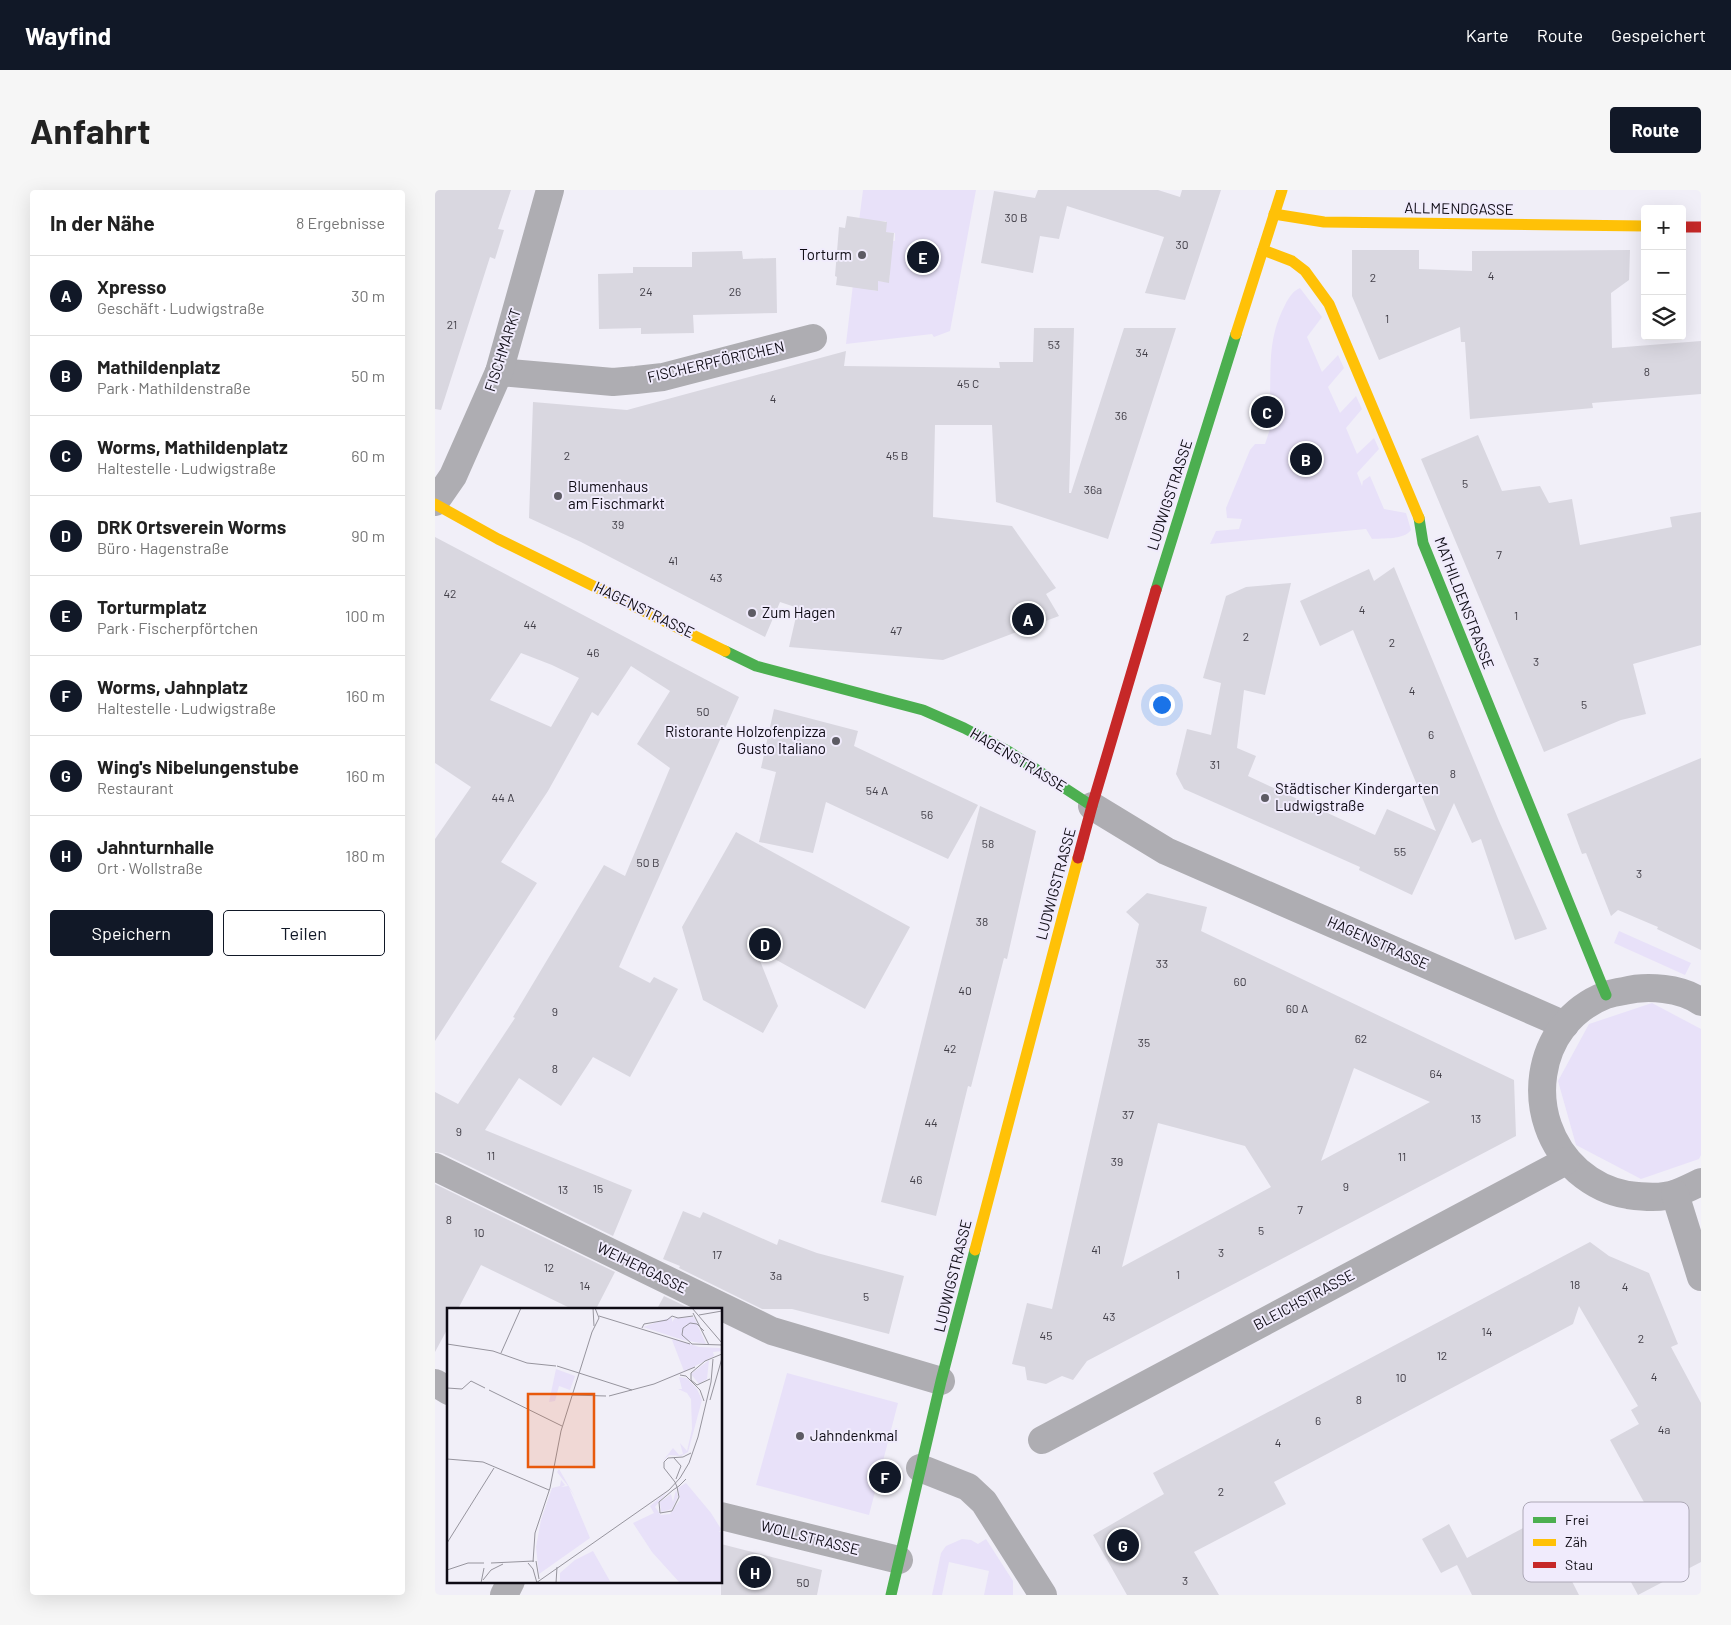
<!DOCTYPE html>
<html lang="de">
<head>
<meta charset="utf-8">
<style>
	:root { --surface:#fff; --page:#f6f6f6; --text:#222; --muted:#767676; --line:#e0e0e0; --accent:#111827 }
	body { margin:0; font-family:Barlow,sans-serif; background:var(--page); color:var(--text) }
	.controls { position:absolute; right:15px; top:15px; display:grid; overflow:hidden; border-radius:5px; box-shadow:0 5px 20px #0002 }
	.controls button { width:45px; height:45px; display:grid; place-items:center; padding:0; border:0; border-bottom:1px solid var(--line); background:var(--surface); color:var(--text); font:25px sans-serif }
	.you { position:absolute; left:726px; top:514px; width:18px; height:18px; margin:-12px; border:4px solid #fff; border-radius:50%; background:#1a73e8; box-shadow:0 0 0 8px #1a73e833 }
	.badge { display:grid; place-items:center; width:32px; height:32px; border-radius:50%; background:var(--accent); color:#fff; font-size:16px; font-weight:700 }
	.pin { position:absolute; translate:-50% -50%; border:2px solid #fff; box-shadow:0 1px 5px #0006 }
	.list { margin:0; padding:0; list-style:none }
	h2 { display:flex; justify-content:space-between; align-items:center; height:65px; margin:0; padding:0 20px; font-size:21px }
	h2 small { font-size:16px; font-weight:400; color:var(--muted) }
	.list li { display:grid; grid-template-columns:32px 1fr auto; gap:15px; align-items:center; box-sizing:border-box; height:80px; padding:0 20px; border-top:1px solid var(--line) }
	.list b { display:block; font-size:19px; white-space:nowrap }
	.list p { margin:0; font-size:16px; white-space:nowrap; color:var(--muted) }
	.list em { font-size:16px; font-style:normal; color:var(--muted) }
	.actions { display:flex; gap:10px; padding:15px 20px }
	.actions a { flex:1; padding:11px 0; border:1px solid var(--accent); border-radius:5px; text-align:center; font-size:18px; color:var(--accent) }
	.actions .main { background:var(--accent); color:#fff }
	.icon { flex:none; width:28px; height:28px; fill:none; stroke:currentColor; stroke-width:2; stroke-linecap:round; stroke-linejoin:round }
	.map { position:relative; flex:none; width:1266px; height:1405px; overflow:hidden; border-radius:5px }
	header { display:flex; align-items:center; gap:30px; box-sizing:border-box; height:70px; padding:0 25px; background:var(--accent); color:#fff }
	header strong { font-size:24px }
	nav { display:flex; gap:28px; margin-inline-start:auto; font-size:18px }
	.intro { display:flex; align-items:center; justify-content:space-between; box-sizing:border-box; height:120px; padding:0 30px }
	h1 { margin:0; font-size:35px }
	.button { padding:12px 22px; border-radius:5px; background:var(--accent); color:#fff; font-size:18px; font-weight:700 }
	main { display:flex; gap:30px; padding:0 30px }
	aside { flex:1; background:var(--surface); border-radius:5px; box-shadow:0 5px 20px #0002 }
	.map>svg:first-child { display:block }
	.green { fill:#e8e1f9 }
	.building { fill:#d9d7e0; fill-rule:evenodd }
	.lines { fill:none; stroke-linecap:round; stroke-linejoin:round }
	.street { stroke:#aeadb2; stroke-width:28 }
	.fast { stroke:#4caf50; stroke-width:11 }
	.slow { stroke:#ffc107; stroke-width:11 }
	.jam { stroke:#c62828; stroke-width:11 }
	.poi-dot { fill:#5d5b64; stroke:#f0ebfc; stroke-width:2 }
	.labels { text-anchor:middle; stroke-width:4; stroke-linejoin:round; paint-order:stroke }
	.number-label { font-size:12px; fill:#413e47 }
	.street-label { font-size:15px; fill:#0e0b14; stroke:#f0ebfc }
	.poi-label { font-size:15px; fill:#0e0b14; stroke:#f0ebfc; text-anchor:start }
	.inset-road { fill:none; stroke:#96949d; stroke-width:1 }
	.view { fill:#e8590c; fill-opacity:0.15; stroke:#e8590c; stroke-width:2.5 }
	.inset-edge { fill:none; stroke:#0e0b14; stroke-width:2.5 }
	.key { fill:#f0ebfc; stroke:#aca8b6; stroke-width:1 }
	.key-label { font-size:14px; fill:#0e0b14 }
</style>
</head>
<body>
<header>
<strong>Wayfind</strong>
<nav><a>Karte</a><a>Route</a><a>Gespeichert</a></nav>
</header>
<div class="intro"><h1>Anfahrt</h1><a class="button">Route</a></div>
<main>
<aside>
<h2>In der Nähe<small>8 Ergebnisse</small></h2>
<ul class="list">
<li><span class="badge">A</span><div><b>Xpresso</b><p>Geschäft · Ludwigstraße</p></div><em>30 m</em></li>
<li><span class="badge">B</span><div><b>Mathildenplatz</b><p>Park · Mathildenstraße</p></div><em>50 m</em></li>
<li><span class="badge">C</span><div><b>Worms, Mathildenplatz</b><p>Haltestelle · Ludwigstraße</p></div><em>60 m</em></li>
<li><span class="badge">D</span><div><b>DRK Ortsverein Worms</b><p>Büro · Hagenstraße</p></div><em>90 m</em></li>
<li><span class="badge">E</span><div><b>Torturmplatz</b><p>Park · Fischerpförtchen</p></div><em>100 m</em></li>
<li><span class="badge">F</span><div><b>Worms, Jahnplatz</b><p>Haltestelle · Ludwigstraße</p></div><em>160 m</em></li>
<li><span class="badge">G</span><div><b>Wing's Nibelungenstube</b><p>Restaurant</p></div><em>160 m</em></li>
<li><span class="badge">H</span><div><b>Jahnturnhalle</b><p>Ort · Wollstraße</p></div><em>180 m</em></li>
</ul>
<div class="actions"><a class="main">Speichern</a><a>Teilen</a></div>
</aside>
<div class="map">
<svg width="1266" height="1405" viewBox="0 0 1266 1405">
	<rect width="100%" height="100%" fill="#f1eff8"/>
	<g class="green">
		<path d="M428 0H541L515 141 499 147 497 144 411 154 419 86 436 100 443 101V91L454 92 455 85 445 84 449 50 460 51V43L451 42V31H444L443 42 423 39Z"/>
		<path d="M865 98 887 127 872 147 887 182 903 165 909 178 893 197 905 223 921 206 927 219 911 238 922 264 939 248 944 259 922 283 927 296 928 291 935 286 949 319 971 323 976 340C969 350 948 348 937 349L931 339 775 354 781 341 804 339 807 329 792 328 791 318 815 260 820 254H830L844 212 835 209C836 173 833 148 850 115 854 107 858 101 865 98Z"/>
		<path d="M1184 741 1256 773 1250 785 1179 753Z"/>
		<path d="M1217 813 1266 839V965L1264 969 1206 989 1141 955 1123 891 1154 834Z"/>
		<path d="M352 1183 463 1213 434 1325 321 1295Z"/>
		<path d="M527 1349 536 1350 543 1354 551 1349 578 1391V1405H549L554 1381 514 1372 507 1405H497L506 1363 511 1356Z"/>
	</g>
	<g class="building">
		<path d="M0 0H76L63 39 69 40 60 69 55 67 6 220 0 219Z"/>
		<path d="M603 0H723L745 7 747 0H786L750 110 710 103 729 47 632 16 624 49 605 46 598 83 546 73 559 1 600 8Z"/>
		<path d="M412 26 452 32 451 42 459 43 454 93 443 91V101L401 95 402 87 400 86 404 37 410 38Z"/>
		<path d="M917 60H984V79L1037 81V61L1195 60 1194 90 1176 103 1177 158 1266 151V204L1157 213 1158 218 1035 229 1030 152H1026L1025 137 944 170 917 106Z"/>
		<path d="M307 61 308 69 341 68 342 123 258 125 259 143 206 144V138L164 139 163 84 198 83V77H257V62Z"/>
		<path d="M599 138H639L634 303H636L689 138H741L673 349 561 312 557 235H500L498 327 577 336 621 398 611 404 624 426 508 470 354 457 363 418 345 412 330 447 146 352 94 328 98 212 192 220 411 161 409 176 565 178 564 172H598Z"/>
		<path d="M1043 245 1067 301 1105 296 1114 313 1137 309 1145 355 1237 337 1235 327 1266 322V455L1198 474 1211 524 1186 530 1109 562 986 269Z"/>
		<path d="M0 347 304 507 184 777 215 793 219 787 243 799 195 887 158 867 126 916 84 888 50 940 197 1000 178 1046 7 963 0 962V902L23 914 80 828 78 827 169 675 190 686 235 578 202 554 235 501 196 476 163 526 157 522 113 601 66 672 102 693 0 851V649L36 597 0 573ZM86 463 117 475 144 488 116 537 55 510Z"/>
		<path d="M959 377 1064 631 1112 739 1080 750 1046 649 1037 653 1019 613 977 705 924 680 925 677 749 599 741 584 752 539 776 545 786 493 768 488 791 406 811 397 856 393 830 505 809 500 802 558 821 566 813 586 940 645 952 619 1001 641 918 440 885 456 865 411 934 379 939 391Z"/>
		<path d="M339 519 423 541 419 556 543 615 513 669 391 612 378 663 324 652 341 582 326 578Z"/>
		<path d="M1266 568V760L1222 739 1223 737 1183 720 1176 726 1151 663 1147 664 1132 624Z"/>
		<path d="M545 616 601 641 572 769 569 768 536 897 533 896 501 1026 446 1012Z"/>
		<path d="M301 642 475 737 430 819 320 758 343 816 328 843 268 810 247 737Z"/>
		<path d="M712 703 772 717 766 741 1079 890 1081 946 652 1171 638 1190 627 1186 611 1194 592 1190 590 1177 577 1174 592 1113 617 1119 704 734 691 722ZM919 878 995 912 886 971ZM723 933 810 956 836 997 687 1077Z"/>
		<path d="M0 994 180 1082 161 1119H137L46 1075 23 1119H14V1136L0 1162Z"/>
		<path d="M248 1021 265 1028 268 1022 342 1055 344 1049 382 1063 469 1086 454 1144 357 1119H327L244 1078 245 1076 228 1069Z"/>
		<path d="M1155 1052 1174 1066 1214 1083 1243 1154 1236 1157 1266 1213V1372L1203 1405 1172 1348 1216 1325 1175 1250 1204 1234 1196 1220 1203 1216 1144 1116 1138 1134 839 1292 851 1314 759 1362 784 1405H692L658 1345 729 1304 718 1283Z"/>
		<path d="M229 1106 256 1119H222Z"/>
		<path d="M1105 1329 1144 1405H1037L1022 1375 1006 1383 987 1349 1014 1334 1032 1368Z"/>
		<path d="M286 1354 387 1380 382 1405H286Z"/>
	</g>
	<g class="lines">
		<g class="street">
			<path d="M64 182 178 192 201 190 228 187 378 148"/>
			<path d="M0 312 18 286 64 182 115 0"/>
			<path d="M657 616 731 661 1130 835"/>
			<path d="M1266 812C1247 798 1212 795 1189 801 1183 802 1177 803 1171 805 1098 833 1086 930 1143 981 1157 993 1174 1002 1193 1005 1208 1007 1227 1009 1242 1003 1250 1000 1258 996 1266 992"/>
			<path d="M0 977 337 1141 506 1191"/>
			<path d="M1240 1004 1266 1087"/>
			<path d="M0 1193 14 1201"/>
			<path d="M607 1250 1131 971"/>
			<path d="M485 1278 533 1297 549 1312 608 1405"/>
			<path d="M286 1326 464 1370"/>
			<path d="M69 1405 76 1391"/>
		</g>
		<g class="fast">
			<path d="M984 328 988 353 1171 805"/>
			<path d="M721 400 801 144"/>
			<path d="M290 461 321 476 488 520 529 538 573 561 657 616"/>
			<path d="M456 1405 506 1191 540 1060"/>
		</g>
		<g class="slow">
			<path d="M839 24 889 32 1210 36"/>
			<path d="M828 60 857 71 870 81 894 114 984 328"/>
			<path d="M801 144 847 0"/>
			<path d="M0 314 63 349 290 461"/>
			<path d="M540 1060 643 668"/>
		</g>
		<g class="jam">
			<path d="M1247 37H1266"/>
			<path d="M643 668 657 616 721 400"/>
		</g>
	</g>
	<g class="poi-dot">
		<circle cx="427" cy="65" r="5"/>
		<circle cx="123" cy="306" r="5"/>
		<circle cx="317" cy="423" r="5"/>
		<circle cx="401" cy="551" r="5"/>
		<circle cx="830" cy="608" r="5"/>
		<circle cx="365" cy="1246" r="5"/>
	</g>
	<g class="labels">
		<g class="number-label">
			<text x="581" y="32">30 B</text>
			<text x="747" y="59">30</text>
			<text x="1056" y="90">4</text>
			<text x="938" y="92">2</text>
			<text x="211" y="106">24</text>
			<text x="300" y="106">26</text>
			<text x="952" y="133">1</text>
			<text x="17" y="139">21</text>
			<text x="619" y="159">53</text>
			<text x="707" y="167">34</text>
			<text x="1212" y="186">8</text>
			<text x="533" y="198">45 C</text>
			<text x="338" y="213">4</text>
			<text x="686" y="230">36</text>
			<text x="132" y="270">2</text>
			<text x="462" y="270">45 B</text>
			<text x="1030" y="298">5</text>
			<text x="658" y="304">36a</text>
			<text x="183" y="339">39</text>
			<text x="1064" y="369">7</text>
			<text x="238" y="375">41</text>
			<text x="281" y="392">43</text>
			<text x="15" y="408">42</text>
			<text x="927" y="424">4</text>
			<text x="1081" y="430">1</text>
			<text x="95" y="439">44</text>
			<text x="461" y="445">47</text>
			<text x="811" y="451">2</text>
			<text x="957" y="457">2</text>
			<text x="158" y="467">46</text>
			<text x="1101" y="476">3</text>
			<text x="977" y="505">4</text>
			<text x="1149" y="519">5</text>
			<text x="268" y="526">50</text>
			<text x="996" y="549">6</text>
			<text x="780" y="579">31</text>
			<text x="1018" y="588">8</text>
			<text x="442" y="605">54 A</text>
			<text x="68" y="612">44 A</text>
			<text x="492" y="629">56</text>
			<text x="553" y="658">58</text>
			<text x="965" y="666">55</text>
			<text x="213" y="677">50 B</text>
			<text x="1204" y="688">3</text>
			<text x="547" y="736">38</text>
			<text x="727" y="778">33</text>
			<text x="805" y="796">60</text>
			<text x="530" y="805">40</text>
			<text x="862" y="823">60 A</text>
			<text x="120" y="826">9</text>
			<text x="926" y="853">62</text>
			<text x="709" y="857">35</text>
			<text x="515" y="863">42</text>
			<text x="120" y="883">8</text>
			<text x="1001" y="888">64</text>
			<text x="693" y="929">37</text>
			<text x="1041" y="933">13</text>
			<text x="496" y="937">44</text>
			<text x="24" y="946">9</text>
			<text x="56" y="970">11</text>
			<text x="967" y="971">11</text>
			<text x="682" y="976">39</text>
			<text x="481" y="994">46</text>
			<text x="911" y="1001">9</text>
			<text x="163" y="1003">15</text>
			<text x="128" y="1004">13</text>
			<text x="865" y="1024">7</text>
			<text x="14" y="1034">8</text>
			<text x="826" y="1045">5</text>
			<text x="44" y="1047">10</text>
			<text x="661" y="1064">41</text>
			<text x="786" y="1067">3</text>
			<text x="282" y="1069">17</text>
			<text x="114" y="1082">12</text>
			<text x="743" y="1089">1</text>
			<text x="341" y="1090">3a</text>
			<text x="1140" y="1099">18</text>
			<text x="150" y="1100">14</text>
			<text x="1190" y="1101">4</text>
			<text x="431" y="1111">5</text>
			<text x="674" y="1131">43</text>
			<text x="1052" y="1146">14</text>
			<text x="611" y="1150">45</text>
			<text x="1206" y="1153">2</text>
			<text x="1007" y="1170">12</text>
			<text x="1219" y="1191">4</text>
			<text x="966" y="1192">10</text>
			<text x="924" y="1214">8</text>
			<text x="883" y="1235">6</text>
			<text x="1229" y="1244">4a</text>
			<text x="843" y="1257">4</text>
			<text x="786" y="1306">2</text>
			<text x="750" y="1395">3</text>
			<text x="368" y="1397">50</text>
		</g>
		<g class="street-label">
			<text transform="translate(1024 19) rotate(1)" y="5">ALLMENDGASSE</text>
			<text transform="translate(68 160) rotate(-72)" y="5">FISCHMARKT</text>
			<text transform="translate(281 172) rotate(-13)" y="5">FISCHERPFÖRTCHEN</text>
			<text transform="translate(735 305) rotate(-72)" y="5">LUDWIGSTRASSE</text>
			<text transform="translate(1029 413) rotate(69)" y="5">MATHILDENSTRASSE</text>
			<text transform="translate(209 420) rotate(26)" y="5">HAGENSTRASSE</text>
			<text transform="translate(583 570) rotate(31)" y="5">HAGENSTRASSE</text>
			<text transform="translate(621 694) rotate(-75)" y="5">LUDWIGSTRASSE</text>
			<text transform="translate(943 753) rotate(24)" y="5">HAGENSTRASSE</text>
			<text transform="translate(207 1078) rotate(26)" y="5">WEIHERGASSE</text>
			<text transform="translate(518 1086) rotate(-76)" y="5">LUDWIGSTRASSE</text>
			<text transform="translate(869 1110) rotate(-28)" y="5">BLEICHSTRASSE</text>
			<text transform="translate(375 1348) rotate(14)" y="5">WOLLSTRASSE</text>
		</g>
		<g class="poi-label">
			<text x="417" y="70" text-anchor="end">Torturm</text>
			<text x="133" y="302">Blumenhaus<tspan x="133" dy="17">am Fischmarkt</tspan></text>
			<text x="327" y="428">Zum Hagen</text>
			<text x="391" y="547" text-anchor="end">Ristorante Holzofenpizza<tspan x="391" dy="17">Gusto Italiano</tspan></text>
			<text x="840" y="604">Städtischer Kindergarten<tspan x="840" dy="17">Ludwigstraße</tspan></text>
			<text x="375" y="1251">Jahndenkmal</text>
		</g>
	</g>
	<g transform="translate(12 1118)">
		<rect width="275" height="275" fill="#f1eff8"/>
		<path d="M225 9V14L228 10 247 9 259 36 236 32 196 19ZM228 31 252 39 273 40 275 43 266 44 267 48 239 63 219 70 237 63 225 32ZM262 52 260 71 252 76 244 66ZM109 61 128 68 123 82 112 78 108 93 102 94ZM232 69 240 70 250 81 255 92 241 144 234 148 222 147 215 154 226 140 232 147 236 146 233 135 240 143 245 121 244 91 240 85 231 81H235ZM112 161 128 189 122 180 143 230 92 266 89 239 94 212 105 180 113 178 114 172 118 177 114 179 121 178 110 164ZM239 175 264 205 274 221 272 224H275V275H233L205 244 186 215 207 205 203 198 220 184 208 199 214 207 223 206 233 192 231 180ZM229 182 231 188 225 201 214 204 213 194 224 186 226 194ZM146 243 164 275H113V265L128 252Z" fill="#e8e1f9"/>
		<path class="inset-road" d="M146 0 147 18M245 0 275 35M246 5 262 37M252 7 275 3M152 8 243 36M195 20 197 16 220 12 225 8 231 10 246 8M257 23 250 16 243 15 236 20 235 27 245 36 275 37M0 36 46 43 80 55 109 58M54 45 74 0M110 58 132 65M132 65 185 82M233 67 239 68 253 82 257 93M263 71 250 77 244 72V65L258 53 275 46M0 80 15 81 24 73 38 80M42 82 115 118M125 87 159 88M162 88 207 76 248 59M263 92 275 50M227 150 234 158 229 171M0 151 36 154 102 182M239 171 232 178 226 182 212 194 213 205 225 203 232 189 230 179 228 174 217 160V154L221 150 236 149 244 145M0 235 47 160M89 253 92 271M86 254 88 225 103 180 114 123 145 24 152 10 148 0M44 255 87 253M81 255 86 261 90 275M0 262 21 255H37M36 272 44 262 56 256M34 275 37 260M89 275 222 182 233 170 242 155 251 129 264 74 266 51M109 275 110 259"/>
		<path class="view" d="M81 86H147V159H81Z"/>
		<rect width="275" height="275" class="inset-edge"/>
	</g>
	<rect x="1088" y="1312" width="166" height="80" rx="8" class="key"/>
	<rect x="1098" y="1327" width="23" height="6" fill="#4caf50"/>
	<rect x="1098" y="1349" width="23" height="7" fill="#ffc107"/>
	<rect x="1098" y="1372" width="23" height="6" fill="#c62828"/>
	<g class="key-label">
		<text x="1130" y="1335">Frei</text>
		<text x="1130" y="1357">Zäh</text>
		<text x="1130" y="1380">Stau</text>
	</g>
</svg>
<div class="controls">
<button>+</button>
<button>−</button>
<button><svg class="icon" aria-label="layers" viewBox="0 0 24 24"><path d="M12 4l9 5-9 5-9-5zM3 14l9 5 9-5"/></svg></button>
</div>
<div class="you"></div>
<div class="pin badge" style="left:593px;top:429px">A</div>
<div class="pin badge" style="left:871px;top:269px">B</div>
<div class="pin badge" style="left:832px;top:222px">C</div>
<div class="pin badge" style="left:330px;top:754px">D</div>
<div class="pin badge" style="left:488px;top:67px">E</div>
<div class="pin badge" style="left:450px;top:1287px">F</div>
<div class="pin badge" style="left:688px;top:1355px">G</div>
<div class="pin badge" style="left:320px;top:1382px">H</div>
</div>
</main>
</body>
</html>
